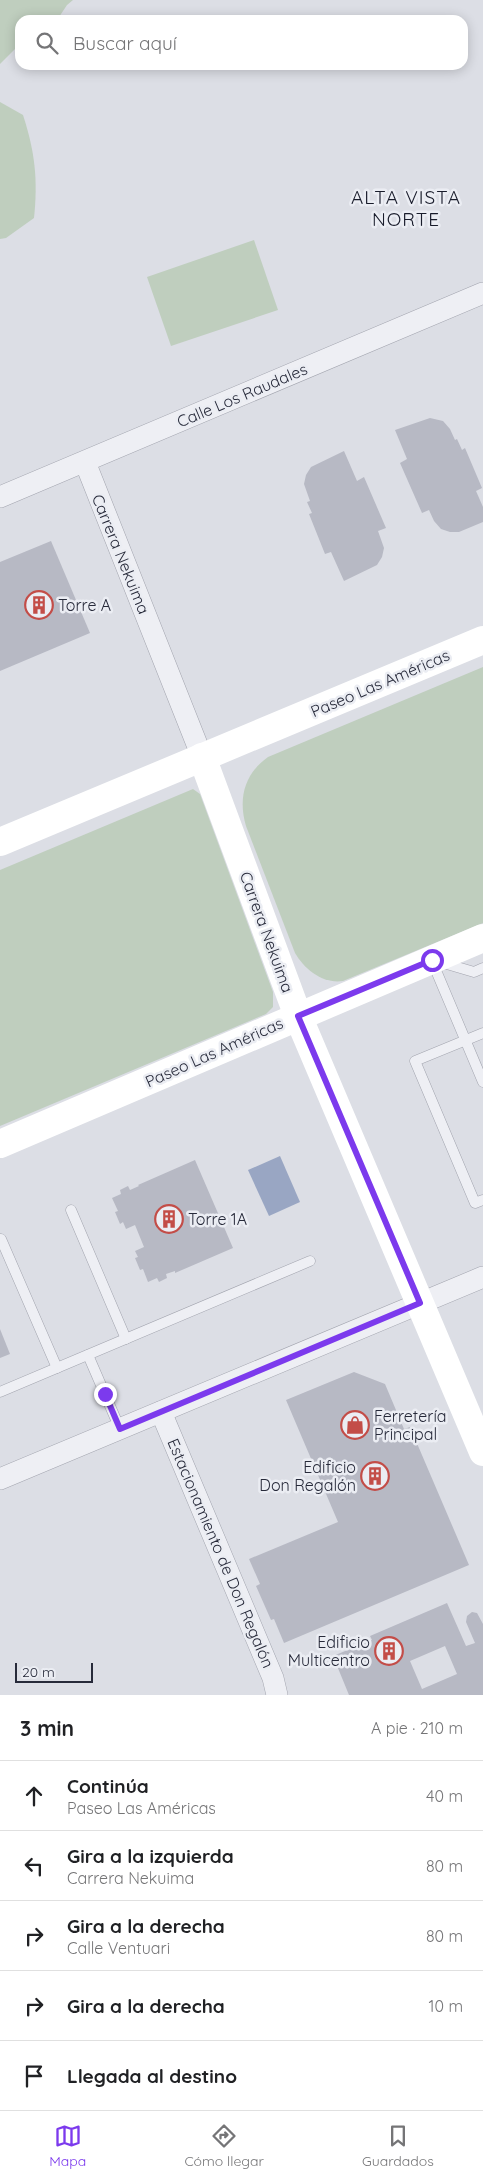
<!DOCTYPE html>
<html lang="es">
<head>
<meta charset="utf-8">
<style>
	:root { --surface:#fff; --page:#f6f6f6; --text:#202124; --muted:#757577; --line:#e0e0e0; --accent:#7c3aed }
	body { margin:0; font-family:Quicksand,sans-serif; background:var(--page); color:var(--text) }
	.scale { position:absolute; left:15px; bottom:12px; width:78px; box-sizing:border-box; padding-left:5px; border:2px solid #272a3a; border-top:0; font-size:14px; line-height:18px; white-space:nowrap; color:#272a3a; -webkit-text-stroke:4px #ebedf3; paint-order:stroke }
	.stop { position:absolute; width:15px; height:15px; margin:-11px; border:4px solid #7c3aed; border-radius:50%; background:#fff }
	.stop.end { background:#7c3aed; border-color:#fff; box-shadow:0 1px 5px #0008 }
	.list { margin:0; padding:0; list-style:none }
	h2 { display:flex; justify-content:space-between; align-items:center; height:65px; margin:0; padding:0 20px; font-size:21px }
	h2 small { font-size:16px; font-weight:400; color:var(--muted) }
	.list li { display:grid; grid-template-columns:32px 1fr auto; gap:15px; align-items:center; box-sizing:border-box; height:70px; padding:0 20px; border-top:1px solid var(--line) }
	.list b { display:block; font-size:19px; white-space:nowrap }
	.list p { margin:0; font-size:16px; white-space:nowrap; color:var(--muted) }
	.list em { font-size:16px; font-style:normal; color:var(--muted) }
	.icon { flex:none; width:28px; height:28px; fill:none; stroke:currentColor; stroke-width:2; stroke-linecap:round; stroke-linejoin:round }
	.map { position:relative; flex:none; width:483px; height:1695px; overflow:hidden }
	.search { position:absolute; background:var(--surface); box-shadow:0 2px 12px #0003; left:15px; right:15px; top:15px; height:55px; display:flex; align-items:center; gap:12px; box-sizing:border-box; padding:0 18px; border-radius:15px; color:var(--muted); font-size:19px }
	.sheet { height:415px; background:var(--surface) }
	nav { display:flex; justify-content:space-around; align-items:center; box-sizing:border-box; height:70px; border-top:1px solid var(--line); background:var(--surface); font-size:14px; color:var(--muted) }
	nav a { display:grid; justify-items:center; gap:2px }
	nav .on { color:var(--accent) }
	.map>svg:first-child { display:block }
	.green { fill:#bfcebe }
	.water { fill:#99a6c3 }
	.building { fill:#b7b9c4; fill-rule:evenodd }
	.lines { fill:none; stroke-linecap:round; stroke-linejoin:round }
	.lane-casing { stroke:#a2a4ae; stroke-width:11 }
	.street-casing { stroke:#a2a4ae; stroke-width:22 }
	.lane { stroke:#eeeff4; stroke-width:10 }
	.street { stroke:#eeeff4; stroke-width:21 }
	.secondary { stroke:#fff; stroke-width:28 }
	.route { stroke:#7c3aed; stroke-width:6 }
	.labels { text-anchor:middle; stroke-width:5; stroke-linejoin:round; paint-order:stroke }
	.street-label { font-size:16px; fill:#272a3a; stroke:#ebedf3 }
	.poi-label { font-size:16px; fill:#272a3a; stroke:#ebedf3; text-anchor:start }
	.quarter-label { font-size:19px; letter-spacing:1px; fill:#191c2b; stroke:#ebedf3 }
</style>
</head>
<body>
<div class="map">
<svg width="483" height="1695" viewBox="0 0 483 1695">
	<rect width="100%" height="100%" fill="#dcdee5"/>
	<g class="green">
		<path d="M0 0H73L67 5 57 20H20V44L0 64Z"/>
		<path d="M0 102 23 115C35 152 38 180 34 218L6 238 0 239Z"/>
		<path d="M254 240 278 310 171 346 147 277Z"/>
		<path d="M483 667V923L343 981C323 984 305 970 295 953L246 826C238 799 244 774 268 757Z"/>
		<path d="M193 789 200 794 273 992V1007L266 1014 0 1126V870Z"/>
	</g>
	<path class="water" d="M280 1156 300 1202 269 1216 248 1170Z"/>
	<g class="building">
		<path d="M430 418 443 421 450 429 455 440 457 439 462 450 465 448 482 488 476 491 483 507V522L459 532H450L441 529 434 521 429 510 422 513 400 463 407 459 395 430Z"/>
		<path d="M344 451 357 481 364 477 386 528 378 531 384 548 382 557 377 565 344 581 331 552 325 554 309 514 312 513 307 502 310 501 304 484 306 475 311 467Z"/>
		<path d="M51 541 90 633 0 671V562Z"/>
		<path d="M195 1160 233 1248 175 1273V1271L166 1274 167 1278 159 1282 157 1278 148 1282 143 1269 140 1270 135 1258 138 1257 135 1251 144 1247 135 1225 126 1229 123 1222 120 1224 115 1212 118 1211 112 1198 121 1194 120 1190 128 1186 130 1190 139 1186 138 1185Z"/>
		<path d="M0 1329 10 1354 0 1358Z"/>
		<path d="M354 1372 385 1384 404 1429 410 1427 469 1565 284 1643 274 1619 271 1620 256 1586 260 1584 249 1559 338 1522 286 1400Z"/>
		<path d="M447 1603 466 1646 475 1643 466 1622 467 1616 472 1612 477 1613 483 1624V1695H349L333 1656 372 1640 370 1636ZM445 1646 457 1674 422 1689 410 1661Z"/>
	</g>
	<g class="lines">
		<defs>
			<g id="lane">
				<path d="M432 961 483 1082"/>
				<path d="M440 962 474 972 483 968"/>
				<path d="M483 1033 415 1061 475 1203 483 1200"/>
				<path d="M71 1210 126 1339"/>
				<path d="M1 1239 57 1368"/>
				<path d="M88 1355 120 1429"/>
				<path d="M0 1392 310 1261"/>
			</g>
			<g id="street">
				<path d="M85 462 202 757"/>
				<path d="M0 497 483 293"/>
				<path d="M161 1412 273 1678 277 1695"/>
				<path d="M0 1479 483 1277"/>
			</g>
		</defs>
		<use href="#lane" class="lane-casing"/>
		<use href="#street" class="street-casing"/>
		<use href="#lane" class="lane"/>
		<use href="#street" class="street"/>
		<g class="secondary">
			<path d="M202 757 298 1016 483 1452"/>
			<path d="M0 842 483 640"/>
			<path d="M0 1144 483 938"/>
		</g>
	</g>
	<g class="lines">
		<path class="route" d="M105 1394 120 1429 420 1303 298 1016 432 960"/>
	</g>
	<defs>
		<symbol id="building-ring" viewBox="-11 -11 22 22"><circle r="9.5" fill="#ebedf3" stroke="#c34d48" stroke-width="1.5"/><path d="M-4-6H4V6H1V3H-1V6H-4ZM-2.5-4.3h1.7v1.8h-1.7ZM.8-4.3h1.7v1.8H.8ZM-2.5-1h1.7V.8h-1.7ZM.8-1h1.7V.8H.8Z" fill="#c34d48"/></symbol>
		<symbol id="shop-ring" viewBox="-11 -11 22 22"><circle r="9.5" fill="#ebedf3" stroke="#c34d48" stroke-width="1.5"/><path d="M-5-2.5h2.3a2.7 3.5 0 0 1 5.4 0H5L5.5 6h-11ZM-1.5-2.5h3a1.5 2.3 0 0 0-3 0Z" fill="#c34d48"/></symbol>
	</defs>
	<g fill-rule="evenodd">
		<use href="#building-ring" x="23" y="589" width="32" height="32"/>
		<use href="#building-ring" x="153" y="1203" width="32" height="32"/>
		<use href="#shop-ring" x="339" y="1409" width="32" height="32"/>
		<use href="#building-ring" x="359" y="1460" width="32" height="32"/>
		<use href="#building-ring" x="373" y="1635" width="32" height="32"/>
	</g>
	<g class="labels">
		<g class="street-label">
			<text transform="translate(242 395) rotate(-23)" y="6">Calle Los Raudales</text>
			<text transform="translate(121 554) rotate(68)" y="6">Carrera Nekuima</text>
			<text transform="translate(380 683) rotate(-23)" y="6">Paseo Las Américas</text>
			<text transform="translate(267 932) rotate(70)" y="6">Carrera Nekuima</text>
			<text transform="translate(214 1052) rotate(-24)" y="6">Paseo Las Américas</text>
			<text transform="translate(221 1553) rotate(67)" y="6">Estacionamiento de Don Regalón</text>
		</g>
		<g class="poi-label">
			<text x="58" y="611">Torre A</text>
			<text x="188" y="1225">Torre 1A</text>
			<text x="374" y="1422">Ferretería<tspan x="374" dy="18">Principal</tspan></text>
			<text x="356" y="1473" text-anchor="end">Edificio<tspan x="356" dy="18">Don Regalón</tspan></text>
			<text x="370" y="1648" text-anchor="end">Edificio<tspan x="370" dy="18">Multicentro</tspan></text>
		</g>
		<g class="quarter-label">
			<text x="406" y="204">ALTA VISTA<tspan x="406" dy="22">NORTE</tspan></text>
		</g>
	</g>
</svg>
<div class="scale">20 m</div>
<div class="stop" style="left:432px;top:960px"></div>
<div class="stop end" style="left:105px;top:1394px"></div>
<div class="search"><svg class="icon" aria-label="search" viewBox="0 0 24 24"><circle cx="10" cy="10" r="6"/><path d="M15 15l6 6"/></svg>Buscar aquí</div>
</div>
<section class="sheet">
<h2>3 min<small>A pie · 210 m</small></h2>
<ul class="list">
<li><svg class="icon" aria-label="ahead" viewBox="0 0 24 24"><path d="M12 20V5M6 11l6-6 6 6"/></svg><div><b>Continúa</b><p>Paseo Las Américas</p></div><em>40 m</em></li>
<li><svg class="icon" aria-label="left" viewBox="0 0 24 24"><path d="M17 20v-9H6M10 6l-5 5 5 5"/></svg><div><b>Gira a la izquierda</b><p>Carrera Nekuima</p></div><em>80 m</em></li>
<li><svg class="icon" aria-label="right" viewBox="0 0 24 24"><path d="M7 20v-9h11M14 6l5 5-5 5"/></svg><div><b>Gira a la derecha</b><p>Calle Ventuari</p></div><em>80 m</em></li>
<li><svg class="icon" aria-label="right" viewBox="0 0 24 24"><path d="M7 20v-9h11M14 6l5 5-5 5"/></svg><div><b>Gira a la derecha</b></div><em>10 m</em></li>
<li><svg class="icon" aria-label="arrive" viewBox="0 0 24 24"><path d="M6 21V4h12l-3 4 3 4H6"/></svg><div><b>Llegada al destino</b></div></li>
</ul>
</section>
<nav>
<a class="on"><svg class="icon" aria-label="map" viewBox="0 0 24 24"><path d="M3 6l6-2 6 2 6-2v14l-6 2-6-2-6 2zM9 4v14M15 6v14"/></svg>Mapa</a>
<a><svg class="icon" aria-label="directions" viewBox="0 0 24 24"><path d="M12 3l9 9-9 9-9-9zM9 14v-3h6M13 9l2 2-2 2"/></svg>Cómo llegar</a>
<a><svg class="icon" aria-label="saved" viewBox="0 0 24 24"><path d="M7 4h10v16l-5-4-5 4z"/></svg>Guardados</a>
</nav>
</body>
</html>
